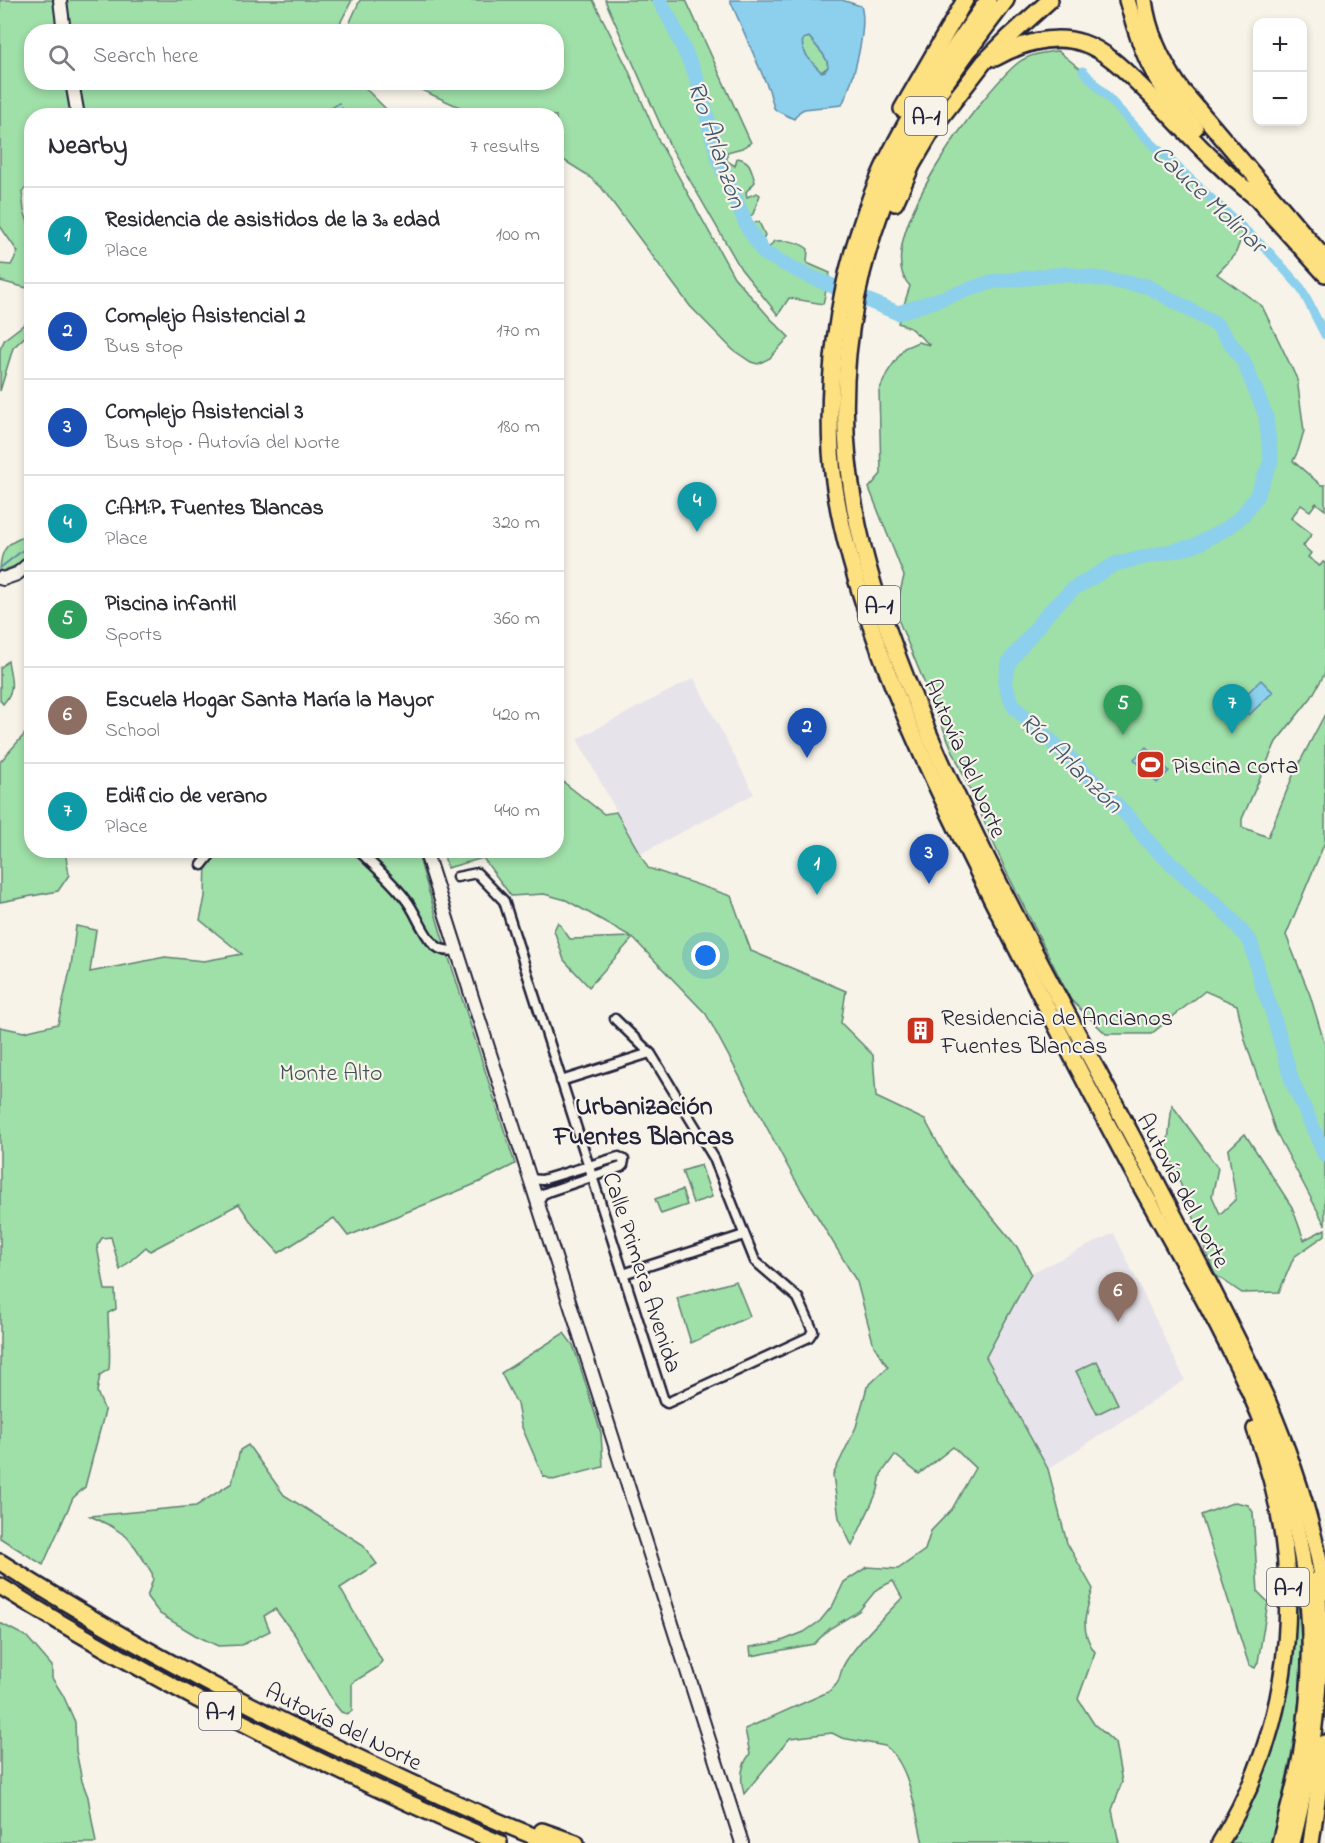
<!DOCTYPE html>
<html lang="en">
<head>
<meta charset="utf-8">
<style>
	:root { --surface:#fff; --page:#f2f2f3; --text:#2b2b33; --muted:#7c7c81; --line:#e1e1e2; --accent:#2563eb }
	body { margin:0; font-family:"Indie Flower",sans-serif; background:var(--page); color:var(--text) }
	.controls { position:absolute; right:18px; top:18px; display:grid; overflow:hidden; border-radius:12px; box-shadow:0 3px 9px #0003 }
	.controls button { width:54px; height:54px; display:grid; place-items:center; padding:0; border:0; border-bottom:2px solid var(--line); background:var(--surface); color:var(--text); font:30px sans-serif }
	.you { position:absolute; left:706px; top:956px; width:21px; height:21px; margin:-15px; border:4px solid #fff; border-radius:50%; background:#1a73e8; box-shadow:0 0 0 9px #1a73e833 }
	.badge { display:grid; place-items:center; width:39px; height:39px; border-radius:50%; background:var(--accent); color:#fff; font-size:20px; font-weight:700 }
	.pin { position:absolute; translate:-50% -50px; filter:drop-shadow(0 2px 3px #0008) }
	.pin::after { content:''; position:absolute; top:32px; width:21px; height:18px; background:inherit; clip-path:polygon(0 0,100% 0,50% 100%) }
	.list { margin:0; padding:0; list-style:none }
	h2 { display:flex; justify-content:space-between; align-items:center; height:78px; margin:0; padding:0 24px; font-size:26px }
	h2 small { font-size:20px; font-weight:400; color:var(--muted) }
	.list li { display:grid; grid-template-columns:39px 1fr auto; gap:18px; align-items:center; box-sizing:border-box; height:96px; padding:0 24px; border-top:2px solid var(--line) }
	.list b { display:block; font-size:22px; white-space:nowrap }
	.list p { margin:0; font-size:20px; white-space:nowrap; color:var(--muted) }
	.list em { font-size:20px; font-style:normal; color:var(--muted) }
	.icon { flex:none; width:33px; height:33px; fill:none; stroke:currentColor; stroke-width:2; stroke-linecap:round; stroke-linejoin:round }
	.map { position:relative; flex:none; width:1325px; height:1843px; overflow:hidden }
	.search { position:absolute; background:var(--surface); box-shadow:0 3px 9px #0003; left:24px; top:24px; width:540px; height:66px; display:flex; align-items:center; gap:15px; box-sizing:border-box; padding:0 21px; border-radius:24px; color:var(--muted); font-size:22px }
	.panel { position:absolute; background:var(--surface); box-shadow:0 3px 9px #0003; left:24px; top:108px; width:540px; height:750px; border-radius:24px }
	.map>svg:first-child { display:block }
	.built { fill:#e7e3ea }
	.green { fill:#9fdfa8; stroke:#608072; stroke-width:1.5 }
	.water { fill:#8cd0ed; stroke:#628aa6; stroke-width:1.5; fill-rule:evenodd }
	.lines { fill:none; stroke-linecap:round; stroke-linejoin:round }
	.stream { stroke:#628aa6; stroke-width:2 }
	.canal { stroke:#8cd0ed; stroke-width:9 }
	.river { stroke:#8cd0ed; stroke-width:15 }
	.street-casing { stroke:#22223b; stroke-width:13 }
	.secondary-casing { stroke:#22223b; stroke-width:16 }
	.highway-casing { stroke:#22223b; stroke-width:20 }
	.street { stroke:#f7f3e8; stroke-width:8 }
	.secondary { stroke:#f7f3e8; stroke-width:12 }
	.highway { stroke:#fde080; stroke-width:15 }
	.labels { text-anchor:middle; stroke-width:4.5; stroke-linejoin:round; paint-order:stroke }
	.shield { fill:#f7f3e8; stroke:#62616f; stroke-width:1.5 }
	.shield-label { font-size:22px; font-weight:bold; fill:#22223b }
	.street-label { font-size:24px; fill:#22223b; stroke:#f7f3e8 }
	.poi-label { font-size:24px; fill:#22223b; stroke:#f7f3e8; text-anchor:start }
	.park-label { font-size:24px; fill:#415156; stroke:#f7f3e8 }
	.water-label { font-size:26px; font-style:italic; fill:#425670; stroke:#f7f3e8 }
	.neighbourhood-label { font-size:26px; font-weight:bold; fill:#22223b; stroke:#f7f3e8 }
</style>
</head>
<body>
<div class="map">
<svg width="1325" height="1843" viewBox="0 0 1325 1843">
	<rect width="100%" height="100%" fill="#f7f3e8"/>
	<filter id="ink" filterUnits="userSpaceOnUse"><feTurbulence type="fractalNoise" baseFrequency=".0167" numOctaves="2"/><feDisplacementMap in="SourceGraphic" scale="12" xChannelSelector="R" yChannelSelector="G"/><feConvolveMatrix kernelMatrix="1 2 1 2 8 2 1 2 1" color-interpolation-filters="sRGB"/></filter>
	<g filter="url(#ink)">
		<g class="built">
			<path d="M694 678 754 794 640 854 577 739Z"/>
			<path d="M1114 1233 1185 1380 1048 1469 986 1357 1031 1273Z"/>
		</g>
		<g class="green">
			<path d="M0 0H352L336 31 32 32V82L360 83 392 115H350L342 108 335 116H32L31 185 22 191 24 211 31 230V289L0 281V264L11 265 18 252 0 226Z"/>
			<path d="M360 0H593L627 67 659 141 734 277 770 318 789 337 770 358 758 364 751 362 733 350 690 306 601 187 586 174 557 156 556 116 477 115 406 83 556 82V32L346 31Z"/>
			<path d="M605 0H686L751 143 742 148 727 152V161L735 166 737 158C751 160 751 169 755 182L746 192 747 197 757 193 760 195 753 214 749 217 752 223 759 222 765 235 761 244 768 249 774 241C788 240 798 241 808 249L807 263 830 273 823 304 789 298 778 315 741 269 669 144Z"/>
			<path d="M809 37 823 54 827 61 828 67 821 72C813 64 799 51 803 39Z"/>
			<path d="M1058 51 1083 71 1145 137 1245 228 1235 255 1217 274 1262 306 1297 379 1304 431 1298 451 1293 461 1321 485H1325V510L1316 503 1310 511 1301 505 1291 518 1312 534 1303 546 1311 553 1308 557 1320 566 1323 562 1325 563V673L1311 698 1276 742 1242 819V827L1268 837 1294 773 1325 714V842L1286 935 1310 995 1325 1045V1225L1275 1130 1245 1040 1237 1005 1205 991 1151 1034H1106L1071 1000 1006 871 951 747 895 612 904 576 869 488 881 474 879 391 887 373 904 348 918 342 930 345 910 328 898 323 910 286C867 245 982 91 1019 62 1030 54 1044 52 1058 51Z"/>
			<path d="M31 319V331L13 348 0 391V349L5 339Z"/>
			<path d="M31 534V552L17 565 0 572C0 546 9 542 31 534Z"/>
			<path d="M8 661C11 679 16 690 3 704L0 700V668Z"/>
			<path d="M31 727 32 850 65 851 69 875 58 891 0 902V762Z"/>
			<path d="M557 777 604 814 616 812 648 868 731 896 751 951 846 991 841 1023 873 1055 876 1097 925 1120 951 1167 1017 1247 1031 1273 986 1357 1048 1469 1067 1543 1093 1589C1085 1613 1079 1630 1095 1652L1078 1699 1094 1724 1115 1743 1122 1782 1112 1810 1119 1843H923C916 1815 910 1763 885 1746L842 1738 832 1733 790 1738 744 1794C740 1780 741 1765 750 1754L745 1729 828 1692C845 1679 836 1676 846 1661 861 1638 883 1618 902 1598L893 1581 877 1589 859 1611 829 1629 814 1644 751 1656 750 1647 779 1642 804 1632 820 1621 833 1605 844 1582 867 1567 898 1569 925 1550 931 1531 952 1509 975 1468 953 1447 919 1474 895 1455 881 1474 878 1490 852 1546 839 1518 833 1475 856 1427 867 1387 888 1367 874 1346 857 1282 794 1178 706 1014 633 938 589 987 564 960 554 930 558 922 570 939 632 937 566 900 544 894 511 896 483 858 447 868 443 851 556 850Z"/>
			<path d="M218 851H417L441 933 515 1164 480 1182 348 1236 334 1218 279 1253 253 1225 239 1204 150 1251 146 1247 120 1270 111 1237 102 1238 97 1246 105 1290H115L116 1309 108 1313C108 1333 111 1350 109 1369L100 1375 97 1392 105 1411 85 1487 73 1498 43 1565 0 1538V1027L24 1032 58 1024 71 966 76 926 96 930 90 972 165 957 204 961 242 954 200 920 205 897 206 860Z"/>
			<path d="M1172 1105 1218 1168 1212 1196 1220 1214 1236 1199 1228 1150 1245 1134 1292 1207 1304 1240 1325 1229V1235L1294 1257 1279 1292 1242 1293 1214 1274 1202 1238 1167 1150Z"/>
			<path d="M701 1165 712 1197 693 1203 682 1171Z"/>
			<path d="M682 1190 687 1205 661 1214 655 1199Z"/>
			<path d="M736 1281 750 1316 691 1343 677 1298Z"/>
			<path d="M564 1333 573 1345 582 1372 601 1433 603 1467 553 1480 543 1476 521 1425 517 1404 501 1373Z"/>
			<path d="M1097 1361 1118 1404 1097 1414 1076 1371Z"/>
			<path d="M248 1445 284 1495 362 1544 377 1564 340 1588 382 1661 378 1667 352 1683V1711L347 1714 341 1712 334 1703 295 1635 275 1609 264 1616 270 1631 242 1645 218 1646 195 1635 160 1614 147 1597 153 1579 152 1573 136 1548 127 1537 111 1526 90 1516 196 1506 232 1483 240 1450Z"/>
			<path d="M1235 1502 1248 1505 1253 1512 1258 1592 1268 1602 1258 1662 1255 1668 1249 1665 1201 1515Z"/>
			<path d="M1292 1577 1296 1578C1297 1598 1300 1618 1301 1638 1304 1707 1288 1777 1271 1843H1223L1270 1745Z"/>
			<path d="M0 1623 27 1637 52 1666V1678L63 1695 75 1722 76 1751 82 1781 88 1797 96 1843H0Z"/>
		</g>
		<g class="water">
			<path d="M730 0H842L861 6C868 28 853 83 842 105L804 109 799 112 794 119 777 111 774 108 769 90ZM809 37 823 54 827 61 828 67 825 71 821 72C813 63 799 51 803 39Z"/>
			<path d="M1261 680 1273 692 1249 715 1237 703Z"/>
			<path d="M1146 747 1169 771 1157 783 1134 759Z"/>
		</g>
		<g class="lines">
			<g class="stream">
				<path d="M320 116 339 103"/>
				<path d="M0 568 32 543"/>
			</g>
			<path class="canal" d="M1083 71 1145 137 1269 252 1301 288 1325 335"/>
			<path class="river" d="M659 0 670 19 696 76 719 161 748 228 764 253 806 275 898 313 991 282 1065 274 1147 286 1217 325 1243 360 1266 416 1271 461 1256 497 1243 515 1229 527 1194 546 1115 564 1073 589 1049 612 1009 662 1005 682 1009 696 1015 708 1074 762 1129 817 1150 844 1229 916 1251 943 1261 982 1272 1011 1292 1081 1325 1155"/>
			<defs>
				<g id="street">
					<path d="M358 850C375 867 393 882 407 901 416 913 421 929 431 941 437 949 446 952 456 950"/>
					<path d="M202 865 214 850"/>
					<path d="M457 877 477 873 504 901 664 1401 667 1403 809 1337 813 1331 798 1298 755 1261 714 1158 651 1054 615 1019"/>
					<path d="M561 1081 650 1053"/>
					<path d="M529 1179 542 1180 615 1158 619 1157 624 1160 623 1165 621 1167 550 1191 543 1194 537 1203"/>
					<path d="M623 1274 744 1235"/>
				</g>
				<g id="secondary">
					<path d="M60 0 64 32"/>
					<path d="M72 82 78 116"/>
					<path d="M0 578 3 579 17 574 32 561"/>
					<path d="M425 850 742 1843"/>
				</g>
				<g id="highway">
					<path d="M988 0C937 72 888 139 861 225 837 297 827 376 831 451 834 501 847 550 862 598 894 703 943 802 992 900 1042 998 1091 1096 1144 1192 1208 1307 1280 1425 1302 1557 1314 1622 1312 1691 1301 1756 1296 1785 1287 1814 1280 1843"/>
					<path d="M1006 0C970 49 930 99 904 155 875 217 855 286 848 354 834 491 876 610 929 734 971 831 1019 924 1069 1017 1136 1144 1205 1271 1267 1400 1294 1463 1314 1524 1325 1592"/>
					<path d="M1127 0C1134 24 1141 49 1153 71 1164 92 1180 110 1195 128"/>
					<path d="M1144 0C1148 33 1162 62 1181 89L1325 259"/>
					<path d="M995 58C1022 43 1052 33 1083 43 1109 52 1129 75 1148 93 1183 128 1215 165 1254 196"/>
					<path d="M902 109 965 0"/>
					<path d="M1248 189 1325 274"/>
					<path d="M895 203 912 165 936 124 984 62 1008 38 1050 0"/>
					<path d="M0 1562C121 1639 246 1706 376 1766 433 1793 491 1820 551 1843"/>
					<path d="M0 1586C159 1685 327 1769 499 1843"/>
					<path d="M542 1831 576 1843"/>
					<path d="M1220 1843C1298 1716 1307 1567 1255 1429"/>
					<path d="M1292 1843C1314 1756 1325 1670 1317 1580"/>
					<path d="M1311 1843 1325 1743"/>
				</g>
			</defs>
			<use href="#street" class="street-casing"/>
			<use href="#secondary" class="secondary-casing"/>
			<use href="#highway" class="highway-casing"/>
			<use href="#street" class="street"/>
			<use href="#secondary" class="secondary"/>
			<use href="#highway" class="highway"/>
		</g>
	</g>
	<defs>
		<symbol id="stadium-square" viewBox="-11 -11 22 22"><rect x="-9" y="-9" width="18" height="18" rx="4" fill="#c8321e" stroke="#f7f3e8"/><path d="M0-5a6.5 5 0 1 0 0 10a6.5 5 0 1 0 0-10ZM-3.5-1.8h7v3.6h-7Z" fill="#fff"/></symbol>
		<symbol id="building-square" viewBox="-11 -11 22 22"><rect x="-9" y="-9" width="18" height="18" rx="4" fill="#c8321e" stroke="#f7f3e8"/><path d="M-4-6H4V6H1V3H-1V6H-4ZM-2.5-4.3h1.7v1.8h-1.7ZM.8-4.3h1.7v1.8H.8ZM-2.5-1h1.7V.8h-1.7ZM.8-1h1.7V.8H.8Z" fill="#fff"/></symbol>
	</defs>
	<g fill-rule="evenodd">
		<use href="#stadium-square" x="1134" y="748" width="33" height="33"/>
		<use href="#building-square" x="904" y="1014" width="33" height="33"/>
	</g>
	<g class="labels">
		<g class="shield">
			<rect x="905" y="97" width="42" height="38" rx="4.5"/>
			<rect x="858" y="586" width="42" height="38" rx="4.5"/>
			<rect x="1267" y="1568" width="42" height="38" rx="4.5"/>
			<rect x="199" y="1692" width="42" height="38" rx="4.5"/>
		</g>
		<g class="shield-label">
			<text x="926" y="124">A-1</text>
			<text x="879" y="613">A-1</text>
			<text x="1288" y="1595">A-1</text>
			<text x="220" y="1719">A-1</text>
		</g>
		<g class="street-label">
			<text transform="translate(966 758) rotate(66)" y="8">Autovía del Norte</text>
			<text transform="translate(1184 1190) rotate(62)" y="8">Autovía del Norte</text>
			<text transform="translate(643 1272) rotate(72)" y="8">Calle Primera Avenida</text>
			<text transform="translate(344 1726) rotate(26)" y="8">Autovía del Norte</text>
		</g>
		<g class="poi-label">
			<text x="1172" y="773">Piscina corta</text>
			<text x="941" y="1025">Residencia de Ancianos<tspan x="941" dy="28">Fuentes Blancas</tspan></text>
		</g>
		<g class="park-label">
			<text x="331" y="1080">Monte Alto</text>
		</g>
		<g class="water-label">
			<text transform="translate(718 144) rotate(71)" y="9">Río Arlanzón</text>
			<text transform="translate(1210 198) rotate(43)" y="9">Cauce Molinar</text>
			<text transform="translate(1072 762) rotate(44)" y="9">Río Arlanzón</text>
		</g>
		<g class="neighbourhood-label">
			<text x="644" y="1114">Urbanización<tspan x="644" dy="30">Fuentes Blancas</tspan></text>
		</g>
	</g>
</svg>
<div class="controls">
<button>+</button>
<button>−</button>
</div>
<div class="you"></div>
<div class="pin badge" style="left:817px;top:895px;background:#0f9aa8">1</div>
<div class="pin badge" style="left:807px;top:758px;background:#1a4fb4">2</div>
<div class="pin badge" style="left:929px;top:884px;background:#1a4fb4">3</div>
<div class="pin badge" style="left:697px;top:532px;background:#0f9aa8">4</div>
<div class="pin badge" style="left:1123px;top:735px;background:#2e9e5b">5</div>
<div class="pin badge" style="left:1118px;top:1322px;background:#8d6e63">6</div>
<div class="pin badge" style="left:1232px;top:734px;background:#0f9aa8">7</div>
<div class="search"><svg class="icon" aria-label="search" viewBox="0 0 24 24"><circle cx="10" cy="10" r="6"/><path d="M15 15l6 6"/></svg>Search here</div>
<section class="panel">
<h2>Nearby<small>7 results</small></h2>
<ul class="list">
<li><span class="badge" style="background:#0f9aa8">1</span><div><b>Residencia de asistidos de la 3ª edad</b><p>Place</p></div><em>100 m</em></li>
<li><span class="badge" style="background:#1a4fb4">2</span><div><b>Complejo Asistencial 2</b><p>Bus stop</p></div><em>170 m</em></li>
<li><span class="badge" style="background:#1a4fb4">3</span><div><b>Complejo Asistencial 3</b><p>Bus stop · Autovía del Norte</p></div><em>180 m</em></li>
<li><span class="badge" style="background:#0f9aa8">4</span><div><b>C:A:M:P. Fuentes Blancas</b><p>Place</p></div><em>320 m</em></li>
<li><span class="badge" style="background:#2e9e5b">5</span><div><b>Piscina infantil</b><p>Sports</p></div><em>360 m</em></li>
<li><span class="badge" style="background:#8d6e63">6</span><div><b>Escuela Hogar Santa María la Mayor</b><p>School</p></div><em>420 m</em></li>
<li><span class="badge" style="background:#0f9aa8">7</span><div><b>Edificio de verano</b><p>Place</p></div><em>440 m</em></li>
</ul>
</section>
</div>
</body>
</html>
